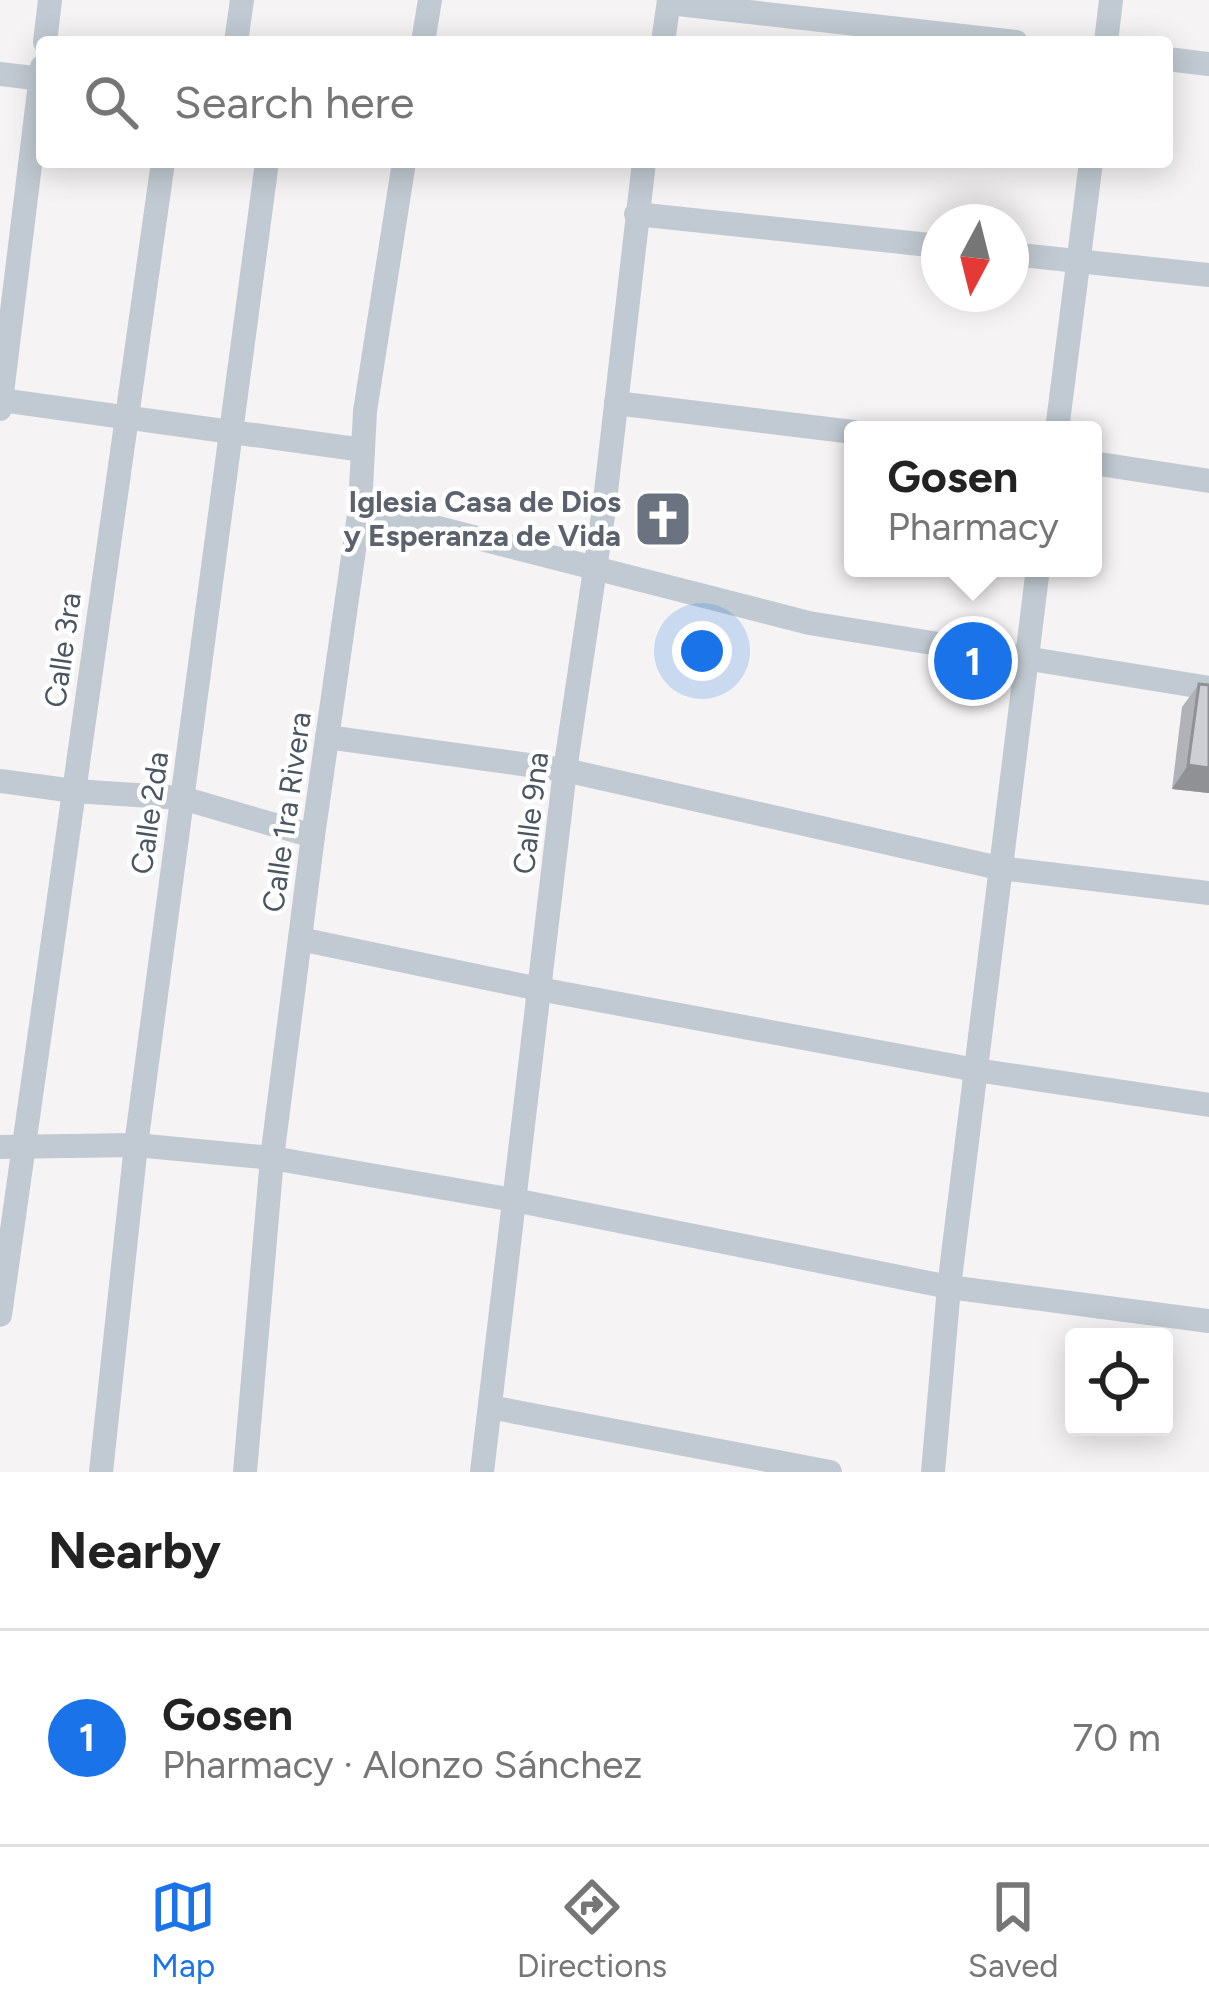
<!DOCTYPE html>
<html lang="en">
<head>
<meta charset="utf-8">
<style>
	:root { --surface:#fff; --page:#f6f6f6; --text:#222; --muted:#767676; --line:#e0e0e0; --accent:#1a73e8 }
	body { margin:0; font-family:Figtree,sans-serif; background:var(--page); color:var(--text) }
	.controls { position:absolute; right:36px; bottom:36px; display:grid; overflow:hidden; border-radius:12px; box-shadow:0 6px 30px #0003 }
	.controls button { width:108px; height:108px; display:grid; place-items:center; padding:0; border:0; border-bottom:3px solid var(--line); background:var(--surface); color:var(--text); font:60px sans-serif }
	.compass { position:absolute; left:921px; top:204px; width:108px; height:108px; border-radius:50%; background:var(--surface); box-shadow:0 6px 30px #0003; rotate:187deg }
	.you { position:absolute; left:702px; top:651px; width:42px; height:42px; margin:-30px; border:9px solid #fff; border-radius:50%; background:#1a73e8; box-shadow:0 0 0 18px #1a73e833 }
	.badge { display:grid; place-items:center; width:78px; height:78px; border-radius:50%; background:var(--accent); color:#fff; font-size:39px; font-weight:700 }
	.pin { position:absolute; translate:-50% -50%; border:6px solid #fff; box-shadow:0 3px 12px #0006 }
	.popup { position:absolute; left:844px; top:421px; width:258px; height:156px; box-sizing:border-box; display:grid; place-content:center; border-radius:12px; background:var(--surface); filter:drop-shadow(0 3px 9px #0005); font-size:39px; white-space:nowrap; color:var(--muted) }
	.popup b { font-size:45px; color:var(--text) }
	.popup::after { content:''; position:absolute; left:50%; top:100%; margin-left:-24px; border:24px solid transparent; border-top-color:var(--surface) }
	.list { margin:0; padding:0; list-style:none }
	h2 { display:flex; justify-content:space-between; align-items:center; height:156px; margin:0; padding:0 48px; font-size:51px }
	h2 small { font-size:39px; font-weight:400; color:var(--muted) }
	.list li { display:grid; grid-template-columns:78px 1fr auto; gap:36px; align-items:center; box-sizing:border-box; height:216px; padding:0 48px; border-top:3px solid var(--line) }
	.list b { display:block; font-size:45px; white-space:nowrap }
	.list p { margin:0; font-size:39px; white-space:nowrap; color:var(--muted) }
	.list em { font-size:39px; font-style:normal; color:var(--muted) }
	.icon { flex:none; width:66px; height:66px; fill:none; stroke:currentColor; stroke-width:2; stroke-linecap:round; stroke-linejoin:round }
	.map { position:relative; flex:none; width:1209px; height:1472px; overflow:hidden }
	.search { position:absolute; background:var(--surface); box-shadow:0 6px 30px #0003; left:36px; right:36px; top:36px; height:132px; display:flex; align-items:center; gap:30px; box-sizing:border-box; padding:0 42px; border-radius:12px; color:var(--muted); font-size:45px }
	.sheet { height:372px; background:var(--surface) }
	nav { display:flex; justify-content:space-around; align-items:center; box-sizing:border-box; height:168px; border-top:3px solid var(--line); background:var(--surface); font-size:33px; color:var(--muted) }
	nav a { display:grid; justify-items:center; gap:6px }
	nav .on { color:var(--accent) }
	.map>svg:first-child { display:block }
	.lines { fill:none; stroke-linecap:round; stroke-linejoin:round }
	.street { stroke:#c1cad2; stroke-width:24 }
	.wall { fill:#b0b2b7 }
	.shaded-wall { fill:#909195 }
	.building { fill:#cdcfd5; stroke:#909195; stroke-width:3 }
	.labels { text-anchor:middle; stroke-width:9; stroke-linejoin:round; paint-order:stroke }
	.worship-label { font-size:30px; font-weight:bold; fill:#5b616d; stroke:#fff; text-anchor:end }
	.street-label { font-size:30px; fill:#4a5661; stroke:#fff }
</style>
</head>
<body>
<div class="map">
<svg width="1209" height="1472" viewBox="0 0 1209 1472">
	<rect width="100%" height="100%" fill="#f5f3f3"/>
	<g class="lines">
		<g class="street">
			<path d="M669 3 1016 42"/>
			<path d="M45 42 50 0"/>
			<path d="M236 42 242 0"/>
			<path d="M423 42 430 0"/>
			<path d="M663 42 669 0"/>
			<path d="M1106 42 1111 0"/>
			<path d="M1167 59 1209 64"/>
			<path d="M0 74 42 79"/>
			<path d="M636 214 939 246"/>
			<path d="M1011 254 1209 275"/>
			<path d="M0 400 363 450"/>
			<path d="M616 403 853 432"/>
			<path d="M0 409 42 67"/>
			<path d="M1057 430 1091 162"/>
			<path d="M1093 463 1209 481"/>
			<path d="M360 508 809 623 1209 688"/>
			<path d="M327 737 565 770 999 868 1209 893"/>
			<path d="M0 781 74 791 182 798 313 836"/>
			<path d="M300 939 539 989 976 1070 1209 1105"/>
			<path d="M0 1147 136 1145 272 1158 514 1200 949 1287 1209 1321"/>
			<path d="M0 1315 163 162"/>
			<path d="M490 1407 830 1472"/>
			<path d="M101 1472 136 1145 267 162"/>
			<path d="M245 1472 272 1158 313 836 360 508 365 411 404 162"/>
			<path d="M482 1472 565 770 604 509 644 162"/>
			<path d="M933 1472 949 1287 1038 568"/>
		</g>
	</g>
	<path class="wall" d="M1199 684 1209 793 1172 789 1182 707Z"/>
	<path class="shaded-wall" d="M1188 765 1209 768V793L1172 789Z"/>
	<path class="building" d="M1199 684 1209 685V768L1188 765Z"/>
	<defs>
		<symbol id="church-square" viewBox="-11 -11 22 22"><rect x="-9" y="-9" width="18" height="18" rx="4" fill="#6b7280" stroke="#fff"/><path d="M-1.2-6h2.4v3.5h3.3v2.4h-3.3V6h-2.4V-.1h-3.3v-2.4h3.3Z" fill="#fff"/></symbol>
	</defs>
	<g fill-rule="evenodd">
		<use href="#church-square" x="630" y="486" width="66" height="66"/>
	</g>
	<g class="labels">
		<g class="worship-label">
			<text x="621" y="512">Iglesia Casa de Dios<tspan x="621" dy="34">y Esperanza de Vida</tspan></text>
		</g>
		<g class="street-label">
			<text transform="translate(63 650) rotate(-82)" y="10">Calle 3ra</text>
			<text transform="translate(287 812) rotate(-82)" y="10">Calle 1ra Rivera</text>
			<text transform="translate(150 813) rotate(-82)" y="10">Calle 2da</text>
			<text transform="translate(531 813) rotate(-83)" y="10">Calle 9na</text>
		</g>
	</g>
</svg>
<div class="controls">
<button><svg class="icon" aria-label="locate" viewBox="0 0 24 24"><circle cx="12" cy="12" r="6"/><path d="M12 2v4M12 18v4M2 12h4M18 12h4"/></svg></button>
</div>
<svg class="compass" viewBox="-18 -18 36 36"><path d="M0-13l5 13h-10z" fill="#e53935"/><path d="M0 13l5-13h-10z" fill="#767676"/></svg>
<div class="you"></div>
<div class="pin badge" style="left:973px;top:661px">1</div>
<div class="popup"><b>Gosen</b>Pharmacy</div>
<div class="search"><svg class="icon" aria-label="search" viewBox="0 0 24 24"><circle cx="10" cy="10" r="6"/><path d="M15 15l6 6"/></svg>Search here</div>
</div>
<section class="sheet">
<h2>Nearby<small></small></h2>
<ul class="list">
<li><span class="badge">1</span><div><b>Gosen</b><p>Pharmacy · Alonzo Sánchez</p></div><em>70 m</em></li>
</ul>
</section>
<nav>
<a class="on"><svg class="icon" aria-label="map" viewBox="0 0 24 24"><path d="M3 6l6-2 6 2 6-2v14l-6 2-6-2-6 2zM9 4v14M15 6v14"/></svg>Map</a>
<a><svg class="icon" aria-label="directions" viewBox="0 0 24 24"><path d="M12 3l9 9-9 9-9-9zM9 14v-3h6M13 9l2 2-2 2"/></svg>Directions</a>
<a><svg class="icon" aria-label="saved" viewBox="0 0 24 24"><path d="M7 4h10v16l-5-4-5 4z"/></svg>Saved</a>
</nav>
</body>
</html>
